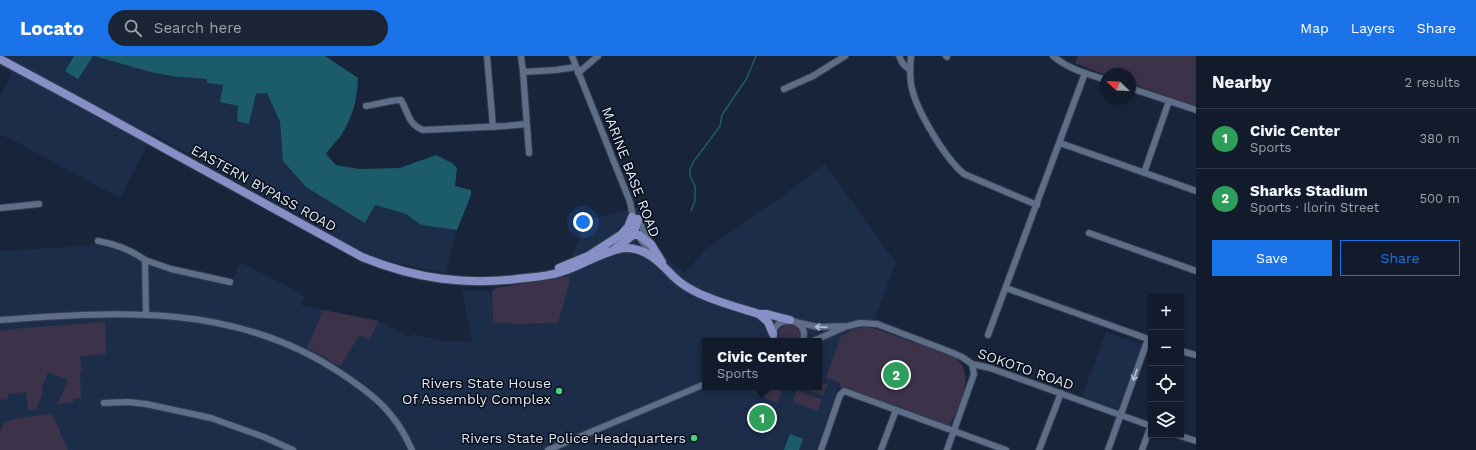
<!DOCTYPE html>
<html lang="en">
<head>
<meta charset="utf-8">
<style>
	:root { --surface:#111b2c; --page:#1a2434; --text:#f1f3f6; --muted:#9ca1a9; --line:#303948; --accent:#1a73e8 }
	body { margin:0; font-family:"Work Sans",sans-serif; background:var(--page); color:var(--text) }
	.controls { position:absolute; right:12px; bottom:12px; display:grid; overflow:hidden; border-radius:0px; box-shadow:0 1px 3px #0004 }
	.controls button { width:36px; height:36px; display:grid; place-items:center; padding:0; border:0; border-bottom:1px solid var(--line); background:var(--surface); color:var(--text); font:20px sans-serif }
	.compass { position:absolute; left:1100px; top:12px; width:36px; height:36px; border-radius:50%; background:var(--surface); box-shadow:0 1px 3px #0004; rotate:293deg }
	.you { position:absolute; left:583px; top:166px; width:14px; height:14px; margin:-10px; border:3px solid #fff; border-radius:50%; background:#1a73e8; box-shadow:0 0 0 6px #1a73e833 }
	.badge { display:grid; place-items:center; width:26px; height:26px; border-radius:50%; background:var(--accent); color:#fff; font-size:13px; font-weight:700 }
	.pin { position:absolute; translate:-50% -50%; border:2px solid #fff; box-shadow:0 1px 4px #0006 }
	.popup { position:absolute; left:702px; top:282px; width:120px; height:52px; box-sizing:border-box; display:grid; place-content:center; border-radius:0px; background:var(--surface); filter:drop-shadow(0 1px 3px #0005); font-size:13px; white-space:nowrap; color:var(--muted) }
	.popup b { font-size:15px; color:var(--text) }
	.popup::after { content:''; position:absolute; left:50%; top:100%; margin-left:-8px; border:8px solid transparent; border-top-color:var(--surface) }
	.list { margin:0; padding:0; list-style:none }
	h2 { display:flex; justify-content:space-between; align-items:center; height:52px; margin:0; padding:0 16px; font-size:17px }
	h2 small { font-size:13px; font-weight:400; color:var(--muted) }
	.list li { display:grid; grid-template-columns:26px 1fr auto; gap:12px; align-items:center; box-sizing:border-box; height:60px; padding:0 16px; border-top:1px solid var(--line) }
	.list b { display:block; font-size:15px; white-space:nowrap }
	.list p { margin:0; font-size:13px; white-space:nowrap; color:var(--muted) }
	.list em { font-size:13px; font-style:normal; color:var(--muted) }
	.actions { display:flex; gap:8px; padding:12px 16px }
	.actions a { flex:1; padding:9px 0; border:1px solid var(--accent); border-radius:0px; text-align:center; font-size:14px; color:var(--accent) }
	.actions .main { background:var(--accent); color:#fff }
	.icon { flex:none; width:22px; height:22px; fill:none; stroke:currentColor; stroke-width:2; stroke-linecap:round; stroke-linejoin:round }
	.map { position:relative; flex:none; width:1196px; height:394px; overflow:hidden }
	header { display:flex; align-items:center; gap:24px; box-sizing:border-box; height:56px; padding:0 20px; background:var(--accent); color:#fff }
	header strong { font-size:19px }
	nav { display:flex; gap:22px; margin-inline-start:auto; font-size:14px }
	.search { width:280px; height:36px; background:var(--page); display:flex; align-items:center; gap:10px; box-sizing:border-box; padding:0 14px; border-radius:22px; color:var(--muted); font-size:15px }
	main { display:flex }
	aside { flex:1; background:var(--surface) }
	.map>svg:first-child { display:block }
	.built { fill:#1c2d49; fill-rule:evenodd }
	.green { fill:#3c334a }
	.water { fill:#1c5b6a }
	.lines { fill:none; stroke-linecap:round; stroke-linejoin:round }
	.stream { stroke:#1c5b6a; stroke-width:1.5 }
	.minor-casing { stroke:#343e51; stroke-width:8 }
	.major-casing { stroke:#343e51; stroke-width:10 }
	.minor { stroke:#5e6e88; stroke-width:6 }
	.major { stroke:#8790c6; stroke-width:8 }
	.oneway { stroke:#b3bfd1 }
	.poi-dot { fill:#3dd77e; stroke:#080d17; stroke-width:1.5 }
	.labels { text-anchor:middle; stroke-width:3; stroke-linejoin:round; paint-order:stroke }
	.street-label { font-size:14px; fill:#e1eaf9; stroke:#080d17 }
	.poi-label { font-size:14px; fill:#e1eaf9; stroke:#080d17; text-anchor:end }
</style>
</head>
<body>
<header>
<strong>Locato</strong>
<div class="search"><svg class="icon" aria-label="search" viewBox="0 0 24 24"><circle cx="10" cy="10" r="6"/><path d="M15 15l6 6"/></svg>Search here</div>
<nav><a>Map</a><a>Layers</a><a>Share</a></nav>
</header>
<main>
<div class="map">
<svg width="1196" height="394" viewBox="0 0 1196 394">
	<rect width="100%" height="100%" fill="#17243a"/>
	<g class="built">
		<path d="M0 0H74L65 15 78 22 93 0H94L154 17 179 21 206 23 209 27 223 29 249 67 256 38 267 37 280 66 283 105 365 167 375 149 406 158 421 169 457 174 446 217 373 202 153 78 120 142 11 83 0 79V40L12 17 0 10Z"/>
		<path d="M825 108 896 207 871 272 866 271 826 322 840 327 816 394H0V195L96 189 115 194 167 215 231 228 240 206 305 240 301 249 379 265 409 280 414 278 442 285 472 286 462 234 492 235 496 232 569 220 573 197 587 164 639 151 656 189 671 206 685 217 706 193 784 139ZM705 285H819V331H705Z"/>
		<path d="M1106 276 1143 289 1119 354 1082 340Z"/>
	</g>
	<g class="green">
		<path d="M1078 0H1196V51L1130 27V18L1106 19 1075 7Z"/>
		<path d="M569 220V228L558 267 517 268 493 266 492 235 496 232Z"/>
		<path d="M323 254 379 265 369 284 360 279 340 310 307 292Z"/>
		<path d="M105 266 106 298 80 300 82 316H80L81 342 73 343 74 346 57 349 68 324 48 316 41 334 43 336 36 353 28 354 26 336 8 338V342L4 344 0 343V275L24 272Z"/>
		<path d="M788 268C798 269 802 276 799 285H780C777 277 780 270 788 268Z"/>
		<path d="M866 271 876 273 954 301C978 318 958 350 950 370L839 331 840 327 826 322 841 280 853 273Z"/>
		<path d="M819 325 828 329 823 340 799 331H819Z"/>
		<path d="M755 331H770L782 335 777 347 753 337Z"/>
		<path d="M797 334 822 343 818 355 793 346Z"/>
		<path d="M52 358 68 394H0V376L4 366 19 362Z"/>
	</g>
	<g class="water">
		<path d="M74 0H93L78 23 65 15Z"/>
		<path d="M94 0H325L358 22C357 45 353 61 340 81 335 86 330 92 326 98L336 109 359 113 400 112 436 99 452 107 457 112 455 130 471 134V139L457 174 421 169 406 158 375 149 365 167 306 131 283 105 280 66 267 37 256 38 249 68 237 65 238 50 220 46 223 29 208 27 206 23 179 21 154 17Z"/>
		<path d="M790 378 803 383 799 394H784Z"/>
	</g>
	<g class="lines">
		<path class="stream" d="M691 155 695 145V130L690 120V113L694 105 720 70 722 59 747 22 756 0"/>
		<defs>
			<g id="minor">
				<path d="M487 0 493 71"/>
				<path d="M521 0 523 16 556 14 576 11"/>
				<path d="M572 0 630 146 634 165"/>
				<path d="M899 0 903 8 910 14"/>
				<path d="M911 0C910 9 910 19 911 28 915 53 945 102 964 118L1037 149"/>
				<path d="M946 0 947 1"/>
				<path d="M1053 0C1070 14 1085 17 1106 24"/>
				<path d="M523 16 529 97"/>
				<path d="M578 17 598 0"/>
				<path d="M1130 32 1196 54"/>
				<path d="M784 33 813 20 845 0"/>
				<path d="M366 50C375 49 396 43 401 44 409 58 408 68 423 74L506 70 526 68"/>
				<path d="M1060 87 1196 135"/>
				<path d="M1144 117 1169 45"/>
				<path d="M0 152 39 148"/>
				<path d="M637 162 650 187"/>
				<path d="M1089 177 1196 215"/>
				<path d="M639 181 651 198"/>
				<path d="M98 185C115 188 131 194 145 204L146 259"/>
				<path d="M145 204 171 213 230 226"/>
				<path d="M1006 232 1151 284"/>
				<path d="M0 264C120 255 237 247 342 318 375 340 396 357 412 394"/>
				<path d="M795 266 818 271 848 270 860 267 877 268 948 295 962 301 972 308 990 312 1151 370"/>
				<path d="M988 279 1085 17"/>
				<path d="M775 285C765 259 811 257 803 285"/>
				<path d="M813 285 845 271"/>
				<path d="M1181 295 1196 299"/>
				<path d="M104 347 128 346 146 348 211 362 264 381 293 394"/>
				<path d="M1177 379 1196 385"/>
				<path d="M548 394 705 328"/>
				<path d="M821 394 840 339 844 335 1006 394"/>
				<path d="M881 394 896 354"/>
				<path d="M947 394 974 318 972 308"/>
				<path d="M1039 394 1061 337"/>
				<path d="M1108 394 1148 283"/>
				<path d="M1142 394 1151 369"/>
			</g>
			<g id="major">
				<path d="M0 3 82 47 362 201C416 223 467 230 525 222 537 221 549 220 561 216 579 211 609 192 626 192 647 192 660 207 674 221 680 227 688 232 696 236 716 246 737 251 759 258H767L790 264"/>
				<path d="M620 180 628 171 632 161"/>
				<path d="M616 192 633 179 638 163"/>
				<path d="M559 212 588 200 619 180 627 179H639L645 184 651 188 662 206"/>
				<path d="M759 258 768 266 773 278"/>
			</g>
		</defs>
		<use href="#minor" class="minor-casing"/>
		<use href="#major" class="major-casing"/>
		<use href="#minor" class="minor"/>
		<use href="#major" class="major"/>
	</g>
	<defs><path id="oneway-shaft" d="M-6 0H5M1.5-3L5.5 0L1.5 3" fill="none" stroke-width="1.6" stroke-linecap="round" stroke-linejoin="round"/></defs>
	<g class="oneway">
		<use href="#oneway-shaft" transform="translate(821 271) rotate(-176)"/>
		<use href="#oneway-shaft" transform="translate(1135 319) rotate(110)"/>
	</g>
	<g class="poi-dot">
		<circle cx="559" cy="335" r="4"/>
		<circle cx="694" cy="382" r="4"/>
	</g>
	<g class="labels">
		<g class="street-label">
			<text transform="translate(631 116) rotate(69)" y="5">MARINE BASE ROAD</text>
			<text transform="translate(264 132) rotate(29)" y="5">EASTERN BYPASS ROAD</text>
			<text transform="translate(1026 313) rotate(19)" y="5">SOKOTO ROAD</text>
		</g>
		<g class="poi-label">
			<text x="551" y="332">Rivers State House<tspan x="551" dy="16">Of Assembly Complex</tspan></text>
			<text x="686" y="387">Rivers State Police Headquarters</text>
		</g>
	</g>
</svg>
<div class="controls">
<button>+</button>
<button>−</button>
<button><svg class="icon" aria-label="locate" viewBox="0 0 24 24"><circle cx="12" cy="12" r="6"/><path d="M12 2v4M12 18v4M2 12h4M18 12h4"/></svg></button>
<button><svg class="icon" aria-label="layers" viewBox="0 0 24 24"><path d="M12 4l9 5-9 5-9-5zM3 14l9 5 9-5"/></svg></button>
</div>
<svg class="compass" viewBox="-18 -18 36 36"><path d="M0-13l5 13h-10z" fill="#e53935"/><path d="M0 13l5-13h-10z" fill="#9ca1a9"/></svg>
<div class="you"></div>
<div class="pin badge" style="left:762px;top:362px;background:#2e9e5b">1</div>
<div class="popup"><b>Civic Center</b>Sports</div>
<div class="pin badge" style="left:896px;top:319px;background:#2e9e5b">2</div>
</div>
<aside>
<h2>Nearby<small>2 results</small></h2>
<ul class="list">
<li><span class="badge" style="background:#2e9e5b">1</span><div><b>Civic Center</b><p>Sports</p></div><em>380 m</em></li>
<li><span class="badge" style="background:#2e9e5b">2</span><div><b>Sharks Stadium</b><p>Sports · Ilorin Street</p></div><em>500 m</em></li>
</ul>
<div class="actions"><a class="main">Save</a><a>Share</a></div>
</aside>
</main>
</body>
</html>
